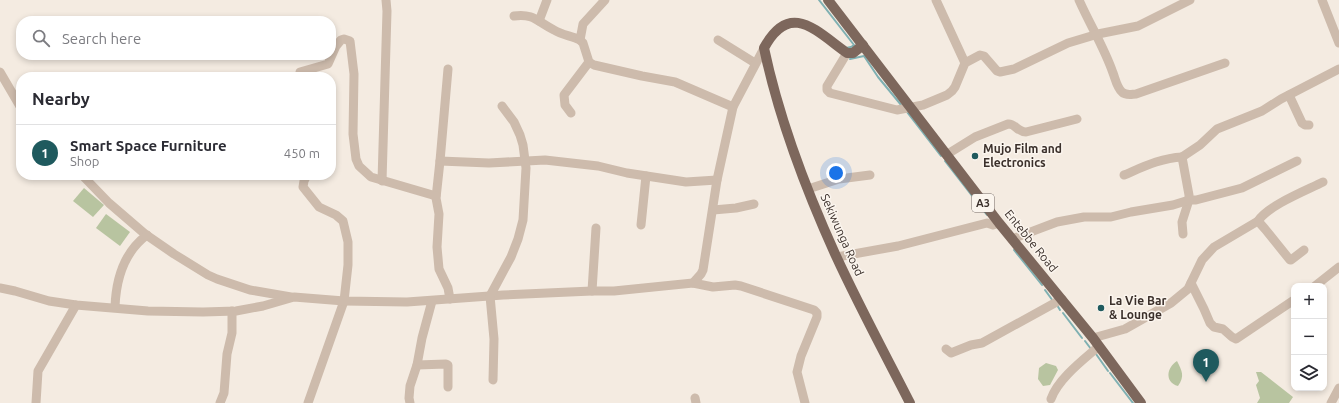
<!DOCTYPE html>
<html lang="en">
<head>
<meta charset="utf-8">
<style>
	:root { --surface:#fff; --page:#f7f7f7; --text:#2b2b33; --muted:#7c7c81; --line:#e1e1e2; --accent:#1f5a5e }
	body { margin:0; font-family:Ubuntu,sans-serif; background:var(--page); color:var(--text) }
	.controls { position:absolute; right:12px; bottom:12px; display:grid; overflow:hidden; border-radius:8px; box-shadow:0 2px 6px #0003 }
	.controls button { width:36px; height:36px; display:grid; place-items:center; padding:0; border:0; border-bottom:1px solid var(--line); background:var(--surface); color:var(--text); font:20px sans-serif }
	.you { position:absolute; left:836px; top:173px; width:14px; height:14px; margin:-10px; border:3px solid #fff; border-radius:50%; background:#1a73e8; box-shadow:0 0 0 6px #1a73e833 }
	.badge { display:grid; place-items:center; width:26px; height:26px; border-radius:50%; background:var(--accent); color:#fff; font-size:13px; font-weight:700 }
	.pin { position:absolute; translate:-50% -33px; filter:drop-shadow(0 1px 2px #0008) }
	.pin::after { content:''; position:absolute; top:21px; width:14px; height:12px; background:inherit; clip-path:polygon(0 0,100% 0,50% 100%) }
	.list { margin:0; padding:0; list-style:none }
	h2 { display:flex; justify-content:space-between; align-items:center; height:52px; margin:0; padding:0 16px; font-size:17px }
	h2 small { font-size:13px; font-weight:400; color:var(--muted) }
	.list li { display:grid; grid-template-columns:26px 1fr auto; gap:12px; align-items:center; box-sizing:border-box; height:56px; padding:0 16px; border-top:1px solid var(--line) }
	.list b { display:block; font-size:15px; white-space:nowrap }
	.list p { margin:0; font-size:13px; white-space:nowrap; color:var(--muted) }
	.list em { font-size:13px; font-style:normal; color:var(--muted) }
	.icon { flex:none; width:22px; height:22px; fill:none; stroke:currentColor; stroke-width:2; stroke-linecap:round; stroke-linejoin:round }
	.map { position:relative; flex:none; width:1339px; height:403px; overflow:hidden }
	.search { position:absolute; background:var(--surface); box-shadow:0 2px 6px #0003; left:16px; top:16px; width:320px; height:44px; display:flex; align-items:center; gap:10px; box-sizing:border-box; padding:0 14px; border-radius:16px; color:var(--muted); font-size:15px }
	.panel { position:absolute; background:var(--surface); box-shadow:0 2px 6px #0003; left:16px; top:72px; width:320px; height:108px; border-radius:16px }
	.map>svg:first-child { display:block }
	.green { fill:#b8c4a0 }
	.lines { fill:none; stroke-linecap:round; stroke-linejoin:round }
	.stream { stroke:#7fb0b2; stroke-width:2 }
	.minor { stroke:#cdbbac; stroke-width:9 }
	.major { stroke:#7d675c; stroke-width:10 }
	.poi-dot { fill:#1f5a5e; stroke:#fbf5ee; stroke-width:1.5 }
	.labels { text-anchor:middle; stroke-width:3; stroke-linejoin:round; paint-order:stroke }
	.shield { fill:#fbf5ee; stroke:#756b66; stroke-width:1 }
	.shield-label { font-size:11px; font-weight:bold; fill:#3b302b }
	.poi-label { font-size:12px; font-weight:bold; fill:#3b302b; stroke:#fbf5ee; text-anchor:start }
	.street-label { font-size:12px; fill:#3b302b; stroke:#fbf5ee }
</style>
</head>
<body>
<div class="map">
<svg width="1339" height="403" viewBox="0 0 1339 403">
	<rect width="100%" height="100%" fill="#f4ebe1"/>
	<g class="green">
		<path d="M84 188 104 205 93 217 73 201Z"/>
		<path d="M106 214 130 232 120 246 96 228Z"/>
		<path d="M1177 361C1182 371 1185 376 1178 386 1164 382 1167 367 1177 361Z"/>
		<path d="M1046 363 1056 366 1058 370 1050 385 1043 386 1038 379 1039 368Z"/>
		<path d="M1256 372H1261L1293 397 1289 403H1257L1260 398 1256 385 1259 381Z"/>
	</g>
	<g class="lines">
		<g class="stream">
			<path d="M819 0 854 45 851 47 846 48"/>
			<path d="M850 59 864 56 878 77 902 106"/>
			<path d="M907 112 941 156"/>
			<path d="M945 161 987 215"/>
			<path d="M1014 250 1042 285"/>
			<path d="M1045 290 1053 301"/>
			<path d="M1057 305 1060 310"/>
			<path d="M1063 313 1082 338"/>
			<path d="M1085 341 1091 349"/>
			<path d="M1096 354 1108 371"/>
			<path d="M1110 373 1133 403"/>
		</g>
		<g class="minor">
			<path d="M936 0 965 63"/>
			<path d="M1079 0C1090 25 1104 47 1113 73 1115 78 1117 88 1122 92 1126 96 1132 94 1136 94L1225 63"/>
			<path d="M1322 0 1339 43"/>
			<path d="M514 16C533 13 538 22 554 30 562 35 572 36 580 40L583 43 589 62 594 65 642 76 675 82 733 107"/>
			<path d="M539 21 547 0"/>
			<path d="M580 40 583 24 605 0"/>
			<path d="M718 40 755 63"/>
			<path d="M847 53 827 86V90L830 93 897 110 923 105 947 95 952 91 955 87 965 63 980 55 984 56 997 71 1000 72 1014 69 1068 43 1098 34 1138 26 1190 0"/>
			<path d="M448 69 440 161 436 198 439 214 437 247 439 269 448 288 450 299"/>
			<path d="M0 72 21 108"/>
			<path d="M300 72 328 64 336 46 341 40 344 39 350 41 354 74 353 134 356 159 359 166 371 177 436 196"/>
			<path d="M1289 95 1302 123 1305 125H1309"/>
			<path d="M571 113 565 105 564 95 589 62"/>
			<path d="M946 155 975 137 1008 124C1015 123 1017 132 1026 132L1077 119"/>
			<path d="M440 161 489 163 545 160 598 166 627 173 686 182 717 180"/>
			<path d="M82 175 109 203 145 234 174 254 208 275 217 279 250 290 291 297"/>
			<path d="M307 175 304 181 303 187 319 207 336 215 343 221 348 242V265L344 301 308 403"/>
			<path d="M1124 175C1143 167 1161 158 1182 157"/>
			<path d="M382 181 387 11 386 0"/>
			<path d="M808 189 839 179 870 175"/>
			<path d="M713 210 736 208 754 204"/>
			<path d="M1258 221C1269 205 1305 191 1323 182"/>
			<path d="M641 225 646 176"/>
			<path d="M1183 234 1182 222 1189 200H1196L1242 188 1297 161"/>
			<path d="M1012 239 1057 222 1084 217H1111L1131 212 1173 205 1189 200V195L1182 157 1200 145 1217 129 1262 111 1281 99 1339 69"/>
			<path d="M837 257 898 246 987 223 993 225 999 223"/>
			<path d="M693 283 701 274 703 270 717 180 733 107 764 48"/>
			<path d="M1191 283 1204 309 1210 323 1214 327 1223 329 1232 337 1236 339 1294 300"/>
			<path d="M1315 286 1339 267"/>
			<path d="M0 288 15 291 49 301 76 305 148 311 203 312 236 311 263 306 294 297 344 301 407 302 503 295 592 291H614L693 283 713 287 735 285 741 286 814 310 817 313V317L801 356 797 372 805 403"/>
			<path d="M592 291 596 228"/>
			<path d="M115 307C116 280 124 252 147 235"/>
			<path d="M1093 338 1125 329 1171 303 1188 289 1202 260 1214 247 1258 221 1265 229 1290 260H1291L1304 250"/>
			<path d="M946 349 951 353 971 345 982 343 1062 299"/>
			<path d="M417 365 446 364 448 365V387"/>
			<path d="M493 380 494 339 490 296 511 257 518 239 523 220 526 168 523 145 520 135 514 122 502 106"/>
			<path d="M695 398 696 403"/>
			<path d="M1051 399C1058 379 1083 360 1098 347"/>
			<path d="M36 403 38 371 76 305"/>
			<path d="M220 403 224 393 227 354 232 333V311"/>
			<path d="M410 403 409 398 410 386 417 365 422 338 432 301"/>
			<path d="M1331 403 1339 388"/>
		</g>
		<g class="major">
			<path d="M828 0 999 223 1093 338 1141 403"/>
			<path d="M863 45 853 53H847C816 31 790 0 764 48 779 119 806 190 836 256 859 306 885 354 910 403"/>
		</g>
	</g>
	<g class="poi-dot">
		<circle cx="975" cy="156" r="4"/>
		<circle cx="1101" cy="308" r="4"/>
	</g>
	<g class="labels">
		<rect class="shield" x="972" y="194" width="22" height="18" rx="3"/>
		<g class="shield-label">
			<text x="983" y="207">A3</text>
		</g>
		<g class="poi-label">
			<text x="983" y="153">Mujo Film and<tspan x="983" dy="14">Electronics</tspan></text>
			<text x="1109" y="305">La Vie Bar<tspan x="1109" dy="14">&amp; Lounge</tspan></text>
		</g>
		<g class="street-label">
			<text transform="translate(842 235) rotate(66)" y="4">Sekiwunga Road</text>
			<text transform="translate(1031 241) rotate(51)" y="4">Entebbe Road</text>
		</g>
	</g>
</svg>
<div class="controls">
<button>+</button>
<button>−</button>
<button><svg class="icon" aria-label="layers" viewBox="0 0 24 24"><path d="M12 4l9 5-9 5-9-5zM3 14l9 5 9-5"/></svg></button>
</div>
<div class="you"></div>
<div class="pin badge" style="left:1206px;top:382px">1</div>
<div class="search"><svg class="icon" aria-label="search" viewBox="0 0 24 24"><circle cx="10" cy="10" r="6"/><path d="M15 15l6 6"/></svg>Search here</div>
<section class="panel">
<h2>Nearby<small></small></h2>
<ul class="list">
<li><span class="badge">1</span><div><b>Smart Space Furniture</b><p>Shop</p></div><em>450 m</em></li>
</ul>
</section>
</div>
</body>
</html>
